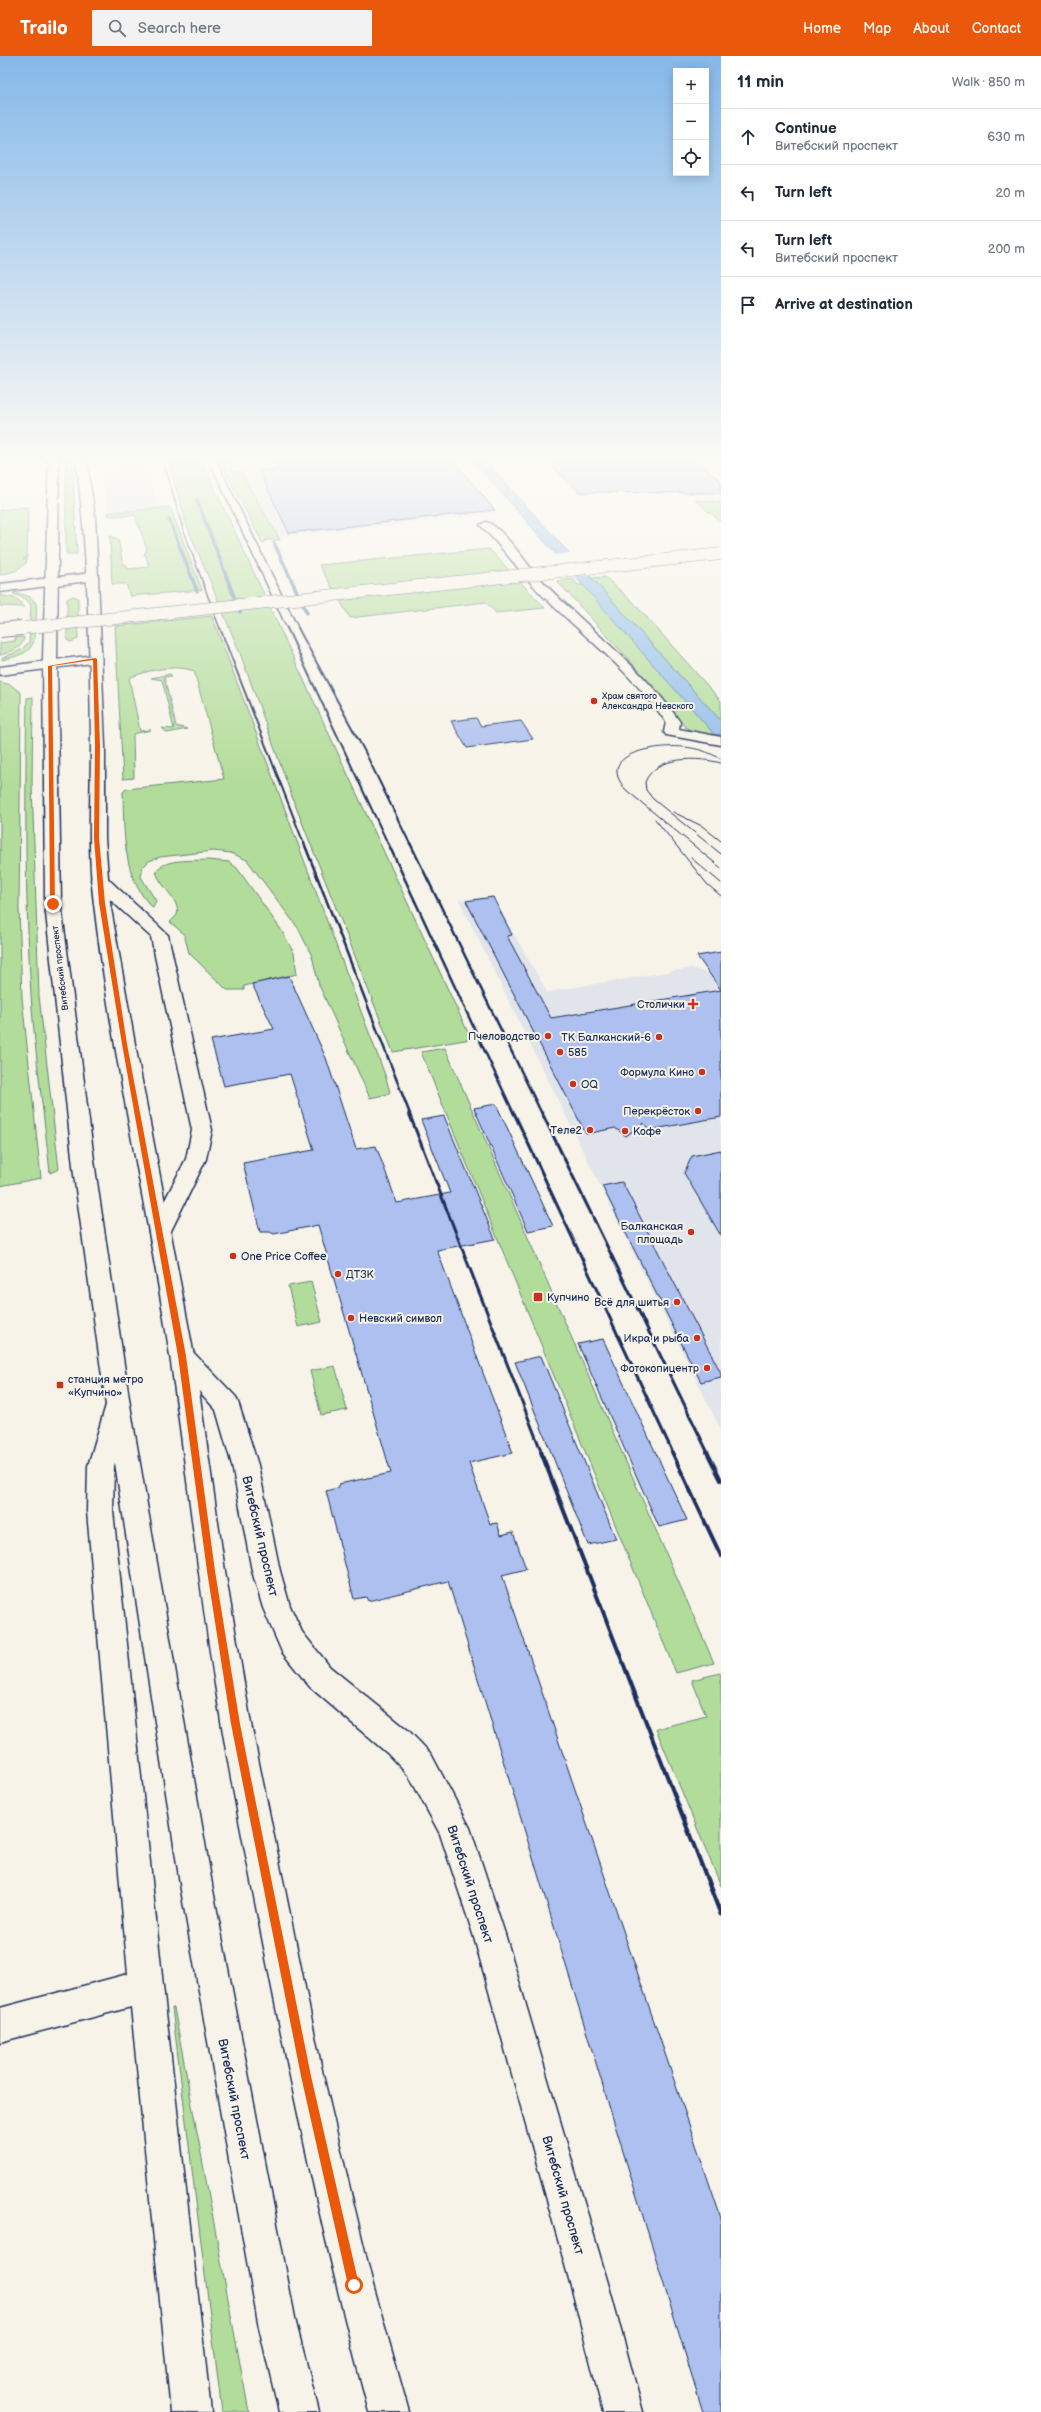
<!DOCTYPE html>
<html lang="en">
<head>
<meta charset="utf-8">
<style>
	:root { --surface:#fff; --page:#f2f2f3; --text:#1f2937; --muted:#747a83; --line:#e0e1e3; --accent:#ea580c }
	body { margin:0; font-family:"Balsamiq Sans",sans-serif; background:var(--page); color:var(--text) }
	.controls { position:absolute; right:12px; top:12px; display:grid; overflow:hidden; border-radius:0px; box-shadow:0 2px 10px #0003 }
	.controls button { width:36px; height:36px; display:grid; place-items:center; padding:0; border:0; border-bottom:1px solid var(--line); background:var(--surface); color:var(--text); font:20px sans-serif }
	.stop { position:absolute; width:12px; height:12px; margin:-9px; border:3px solid #ea580c; border-radius:50%; background:#fff }
	.stop.end { background:#ea580c; border-color:#fff; box-shadow:0 1px 4px #0008 }
	.list { margin:0; padding:0; list-style:none }
	h2 { display:flex; justify-content:space-between; align-items:center; height:52px; margin:0; padding:0 16px; font-size:17px }
	h2 small { font-size:13px; font-weight:400; color:var(--muted) }
	.list li { display:grid; grid-template-columns:26px 1fr auto; gap:12px; align-items:center; box-sizing:border-box; height:56px; padding:0 16px; border-top:1px solid var(--line) }
	.list b { display:block; font-size:15px; white-space:nowrap }
	.list p { margin:0; font-size:13px; white-space:nowrap; color:var(--muted) }
	.list em { font-size:13px; font-style:normal; color:var(--muted) }
	.icon { flex:none; width:22px; height:22px; fill:none; stroke:currentColor; stroke-width:2; stroke-linecap:round; stroke-linejoin:round }
	.map { position:relative; flex:none; width:721px; height:2356px; overflow:hidden }
	header { display:flex; align-items:center; gap:24px; box-sizing:border-box; height:56px; padding:0 20px; background:var(--accent); color:#fff }
	header strong { font-size:19px }
	nav { display:flex; gap:22px; margin-inline-start:auto; font-size:14px }
	.search { width:280px; height:36px; background:var(--page); display:flex; align-items:center; gap:10px; box-sizing:border-box; padding:0 14px; border-radius:0px; color:var(--muted); font-size:15px }
	main { display:flex }
	aside { flex:1; background:var(--surface) }
	.map>svg:first-child { display:block }
	.built { fill:#e1e4ea }
	.green { fill:#b2dc99; stroke:#66867c }
	.water { fill:#91bdea; stroke:#6284b2 }
	.pier { fill:#f7f3e8 }
	.lines { fill:none; stroke-linecap:round; stroke-linejoin:round }
	.stream { stroke:#6284b2; stroke-width:3.5 }
	.building { fill:#aec0ef; stroke:#1b2f5e }
	.street-casing { stroke:#1b2f5e; stroke-width:3 }
	.secondary-casing { stroke:#1b2f5e; stroke-width:3 }
	.primary-casing { stroke:#1b2f5e; stroke-width:3 }
	.street { fill:#f7f3e8; fill-rule:evenodd }
	.secondary { fill:#f7f3e8; fill-rule:evenodd }
	.primary { fill:#f7f3e8; fill-rule:evenodd }
	.tram { stroke:#1b2f5e; stroke-width:1 }
	.rail-far5 { stroke:#1b2f5e; stroke-width:1.5 }
	.rail-far4 { stroke:#1b2f5e; stroke-width:2 }
	.rail-far3 { stroke:#1b2f5e; stroke-width:2.5 }
	.rail-far2 { stroke:#1b2f5e; stroke-width:3 }
	.rail-far1 { stroke:#1b2f5e; stroke-width:4 }
	.rail { stroke:#1b2f5e; stroke-width:5 }
	.secondary-bridge-far1-casing { stroke:#1b2f5e; stroke-width:13; stroke-linecap:butt }
	.secondary-bridge-casing { stroke:#1b2f5e; stroke-width:16; stroke-linecap:butt }
	.secondary-bridge-far1 { stroke:#f7f3e8; stroke-width:12 }
	.secondary-bridge { stroke:#f7f3e8; stroke-width:14 }
	.route { fill:#ea580c }
	.poi-dot { fill:#c8321e; stroke:#f7f3e8; stroke-width:1.5 }
	.labels { text-anchor:middle; stroke-width:4; stroke-linejoin:round; paint-order:stroke }
	.far-poi-label { font-size:9px; fill:#1b2f5e; stroke:#f7f3e8; text-anchor:start }
	.far-street-label { font-size:9px; fill:#1b2f5e; stroke:#f7f3e8 }
	.poi-label { font-size:11px; fill:#1b2f5e; stroke:#f7f3e8; text-anchor:end }
	.near-street-label { font-size:13px; fill:#1b2f5e; stroke:#f7f3e8 }
</style>
</head>
<body>
<header>
<strong>Trailo</strong>
<div class="search"><svg class="icon" aria-label="search" viewBox="0 0 24 24"><circle cx="10" cy="10" r="6"/><path d="M15 15l6 6"/></svg>Search here</div>
<nav><a>Home</a><a>Map</a><a>About</a><a>Contact</a></nav>
</header>
<main>
<div class="map">
<svg width="721" height="2356" viewBox="0 0 721 2356">
	<rect width="100%" height="100%" fill="#f7f3e8"/>
	<filter id="ink" filterUnits="userSpaceOnUse"><feTurbulence type="fractalNoise" baseFrequency=".025" numOctaves="2"/><feDisplacementMap in="SourceGraphic" scale="8" xChannelSelector="R" yChannelSelector="G"/><feConvolveMatrix kernelMatrix="1 2 1 2 8 2 1 2 1" color-interpolation-filters="sRGB"/></filter>
	<g filter="url(#ink)">
		<g class="built">
			<path d="M227 401H450L497 457 277 481 240 415 233 416Z"/>
			<path d="M146 406 157 451 109 456 100 410Z"/>
			<path d="M492 840 547 936 691 912 707 917H721V1374L459 844Z"/>
		</g>
		<g class="green">
			<path d="M66 401H72L77 498H66Z"/>
			<path d="M167 401H200L471 983 393 996 294 746 240 597 187 470Z"/>
			<path d="M218 401H227L233 416 240 415 280 484H266L263 488Z"/>
			<path d="M695 444 721 446V466Z"/>
			<path d="M28 451 27 501 23 503H27L26 507 15 515 0 519V454Z"/>
			<path d="M170 451 202 534 130 540 126 528H112L110 480 118 483 123 509H127V513L149 511 146 499H144L147 493 135 459 109 460 107 457Z"/>
			<path d="M489 493 545 552 496 557 486 546 350 562 319 509Z"/>
			<path d="M605 521 634 547 721 645V665L592 522Z"/>
			<path d="M573 523 578 529H583L715 679 721 678V681L695 678 684 670 651 628 557 525Z"/>
			<path d="M15 536 30 541 36 547C37 554 36 562 36 570 35 596 26 598 2 604V602L21 594 29 586 31 549 26 543 13 538Z"/>
			<path d="M0 539 17 543 25 551 0 550Z"/>
			<path d="M73 540 78 542V583L71 586 67 584V543Z"/>
			<path d="M212 560 385 1019 390 1036 388 1038 370 1042 319 929 312 900 298 872 247 804 231 797 213 795 160 801 149 805 142 812 141 821 156 845 153 852C122 822 124 776 123 736L126 733 224 723 194 615C175 608 148 614 129 622L140 675 151 674 133 678 134 722 123 723 115 570Z"/>
			<path d="M24 581C23 593 10 596 0 599V587L15 585V582Z"/>
			<path d="M170 618 172 620 164 621 176 670 187 673 167 677 162 672 174 673 162 624 151 622Z"/>
			<path d="M0 626 11 629 21 637 19 852 22 942 41 1122 0 1130Z"/>
			<path d="M33 641 32 728 39 940 59 1113 50 1117C44 1058 35 999 31 939 25 840 25 741 27 642Z"/>
			<path d="M208 804 229 806 237 812 282 875 294 897 297 918 244 930V934H227L189 897 184 878 170 866 177 859C181 844 159 830 156 815 165 802 193 805 208 804Z"/>
			<path d="M445 992 714 1607 676 1617 421 996Z"/>
			<path d="M311 1226 322 1266 298 1271 288 1230Z"/>
			<path d="M335 1310 347 1354 321 1359 310 1315Z"/>
			<path d="M720 1617 721 1619V1830L656 1673 706 1660 692 1624Z"/>
			<path d="M172 1952H174L249 2356H222Z"/>
		</g>
		<path class="water" d="M470 401H482L721 665V678L715 679Z"/>
		<path class="pier" d="M572 497 592 519 573 521 553 499Z"/>
		<g class="lines">
			<g class="stream">
				<path d="M197 444 240 556"/>
				<path d="M169 463 197 535"/>
				<path d="M274 487 307 557"/>
			</g>
		</g>
		<g class="building">
			<path d="M272 401H450L495 454 289 477 259 415 280 413Z"/>
			<path d="M542 401H691L721 425V437L579 436Z"/>
			<path d="M476 662 481 670 521 665 533 683 467 692 451 665Z"/>
			<path d="M493 841 512 879 507 880 551 962 721 934 697 900 721 896V1061L649 1074 644 1067 626 1080 615 1072 586 1078 466 845Z"/>
			<path d="M289 920 326 1002 356 1093 376 1090 397 1147 450 1137 421 1064 444 1060 495 1183 437 1194 513 1397 469 1407 490 1468 497 1467 501 1479 513 1476 526 1513 502 1519 721 2162V2356H703L448 1525 368 1545 366 1541 354 1543 326 1435 337 1432 339 1428 391 1417 318 1169 274 1178 270 1176H260L243 1107 314 1094 290 1018 224 1030 211 984 274 973 252 928Z"/>
			<path d="M496 1048 553 1170 528 1175 474 1052Z"/>
			<path d="M721 1094V1180L684 1117 692 1100Z"/>
			<path d="M622 1126 721 1317V1321L701 1326 602 1130Z"/>
			<path d="M603 1283 687 1464 659 1471 578 1288Z"/>
			<path d="M541 1300 616 1483 588 1489 515 1306Z"/>
		</g>
		<g class="lines">
			<defs>
				<g id="street">
					<path d="M486 466C500 469 524 504 534 516 581 569 639 606 680 666L679 673 721 681V689L666 679 664 676 666 666C634 619 590 585 549 546 525 523 506 495 482 471L480 469Z"/>
					<path d="M99 819 105 820 168 879 212 1074 206 1103 168 1181 160 1184 152 1181 149 1175 186 1103 192 1074 151 881 93 828 91 824 93 820Z"/>
					<path d="M182 1290 190 1293 236 1341 239 1349 258 1409 280 1515 290 1550 302 1576 330 1611 409 1675 431 1698 470 1772 505 1878 610 2234 643 2356H603L572 2234 473 1878 440 1778 409 1720 387 1697 310 1631 282 1596 263 1552 252 1515 232 1409 216 1354 174 1307 170 1300 174 1293Z"/>
					<path d="M118 1338 127 1341 130 1349 114 1410 113 1455 163 1930 211 2356H171L131 1951 0 1986V1952L128 1918 87 1455 88 1410 106 1349 109 1341Z"/>
				</g>
				<g id="secondary">
					<path d="M39 401H51L58 405 53 408Z"/>
					<path d="M92 517 98 521 96 524 0 536V528Z"/>
					<path d="M95 599 102 603 100 606 0 619V611Z"/>
				</g>
				<g id="primary">
					<path d="M49 401H59L57 603 61 848 96 1119 130 1349 213 1834 296 2267 319 2356H279L258 2267 181 1834 106 1349 74 1119 45 848 43 603Z"/>
					<path d="M76 401H86L95 461 98 521 105 690V782L110 847 135 988 194 1300 225 1515 251 1668 323 2019 373 2229 409 2356H369C324 2189 289 2021 256 1851 244 1789 231 1727 221 1665 200 1544 188 1421 170 1300 147 1149 112 1000 94 848 87 795 91 742 91 689 90 593 88 496 76 401Z"/>
				</g>
			</defs>
			<use href="#street" class="street-casing"/>
			<use href="#secondary" class="secondary-casing"/>
			<use href="#primary" class="primary-casing"/>
			<use href="#street" class="street"/>
			<use href="#secondary" class="secondary"/>
			<use href="#primary" class="primary"/>
			<g class="tram">
				<path d="M721 703C709 696 697 692 683 691 667 689 620 693 617 713 616 721 621 727 625 733L721 812"/>
				<path d="M721 707C698 701 656 699 645 726L646 734 653 743 721 798"/>
				<path d="M673 756 702 770 721 785"/>
				<path d="M655 763 707 828 721 840"/>
				<path d="M691 802 721 827"/>
			</g>
			<g class="rail-far5">
				<path d="M162 401 183 473 220 573"/>
				<path d="M207 401 287 573"/>
				<path d="M215 401 299 573"/>
			</g>
			<g class="rail-far4">
				<path d="M220 572 304 788"/>
				<path d="M287 572 388 788"/>
				<path d="M298 572 365 696 410 788"/>
			</g>
			<g class="rail-far3">
				<path d="M304 787 410 1058"/>
				<path d="M388 787 514 1058"/>
				<path d="M410 787 542 1058"/>
			</g>
			<g class="rail-far2">
				<path d="M409 1057 542 1397"/>
				<path d="M514 1057 673 1397"/>
				<path d="M542 1057 708 1397"/>
			</g>
			<g class="rail-far1">
				<path d="M541 1396 707 1823"/>
				<path d="M672 1396 721 1500"/>
				<path d="M707 1396 721 1424"/>
			</g>
			<path class="rail" d="M707 1822 721 1858"/>
			<defs>
				<path id="secondary-bridge-far1" d="M13 573 721 498"/>
				<path id="secondary-bridge" d="M0 574 22 572"/>
			</defs>
			<use href="#secondary-bridge-far1" class="secondary-bridge-far1-casing"/>
			<use href="#secondary-bridge" class="secondary-bridge-casing"/>
			<use href="#secondary-bridge-far1" class="secondary-bridge-far1"/>
			<use href="#secondary-bridge" class="secondary-bridge"/>
		</g>
	</g>
	<linearGradient id="sky" x2="0" y2="1"><stop stop-color="#85b8e9"/><stop offset="0.55" stop-color="#fbfaf5"/><stop offset="1" stop-color="#fbfaf5" stop-opacity="0"/></linearGradient>
	<rect width="721" height="730" fill="url(#sky)"/>
	<path class="route" d="M95 602 97 603 100 690 99 782 105 847 127 988 186 1300 215 1515 240 1668 311 2020 359 2229 354 2235 348 2229 301 2020 231 1668 207 1515 178 1300 122 988 99 847 94 782 95 690 93 604 52 610 55 848H50L48 610Z"/>
	<g class="poi-dot">
		<circle cx="594" cy="645" r="4"/>
		<path d="M691 942h4v4h4v4h-4v4h-4v-4h-4v-4h4z"/>
		<circle cx="548" cy="980" r="4"/>
		<circle cx="659" cy="981" r="4"/>
		<circle cx="560" cy="996" r="4"/>
		<circle cx="702" cy="1016" r="4"/>
		<circle cx="573" cy="1028" r="4"/>
		<circle cx="698" cy="1055" r="4"/>
		<circle cx="590" cy="1074" r="4"/>
		<circle cx="625" cy="1075" r="4"/>
		<circle cx="691" cy="1176" r="4"/>
		<circle cx="233" cy="1200" r="4"/>
		<circle cx="338" cy="1218" r="4"/>
		<rect x="533" y="1236" width="10" height="10" rx="2"/>
		<circle cx="677" cy="1246" r="4"/>
		<circle cx="351" cy="1262" r="4"/>
		<circle cx="697" cy="1282" r="4"/>
		<circle cx="707" cy="1312" r="4"/>
		<rect x="56" y="1325" width="8" height="8" rx="2"/>
	</g>
	<g class="labels">
		<g class="far-poi-label">
			<text x="602" y="643">Храм святого<tspan x="602" dy="10">Александра Невского</tspan></text>
		</g>
		<g class="far-street-label">
			<text transform="translate(60 912) rotate(-97)" y="3">Витебский проспект</text>
		</g>
		<g class="poi-label">
			<text x="685" y="952">Столички</text>
			<text x="540" y="984">Пчеловодство</text>
			<text x="651" y="985">ТК Балканский-6</text>
			<text x="568" y="1000" text-anchor="start">585</text>
			<text x="694" y="1020">Формула Кино</text>
			<text x="581" y="1032" text-anchor="start">OQ</text>
			<text x="690" y="1059">Перекрёсток</text>
			<text x="582" y="1078">Теле2</text>
			<text x="633" y="1079" text-anchor="start">Кофе</text>
			<text x="683" y="1174">Балканская<tspan x="683" dy="13">площадь</tspan></text>
			<text x="241" y="1204" text-anchor="start">One Price Coffee</text>
			<text x="346" y="1222" text-anchor="start">ДТЗК</text>
			<text x="547" y="1245" text-anchor="start">Купчино</text>
			<text x="669" y="1250">Всё для шитья</text>
			<text x="359" y="1266" text-anchor="start">Невский символ</text>
			<text x="689" y="1286">Икра и рыба</text>
			<text x="699" y="1316">Фотокопицентр</text>
			<text x="68" y="1327" text-anchor="start">станция метро<tspan x="68" dy="13">«Купчино»</tspan></text>
		</g>
		<g class="near-street-label">
			<text transform="translate(261 1480) rotate(77)" y="5">Витебский проспект</text>
			<text transform="translate(471 1828) rotate(72)" y="5">Витебский проспект</text>
			<text transform="translate(235 2043) rotate(79)" y="5">Витебский проспект</text>
			<text transform="translate(564 2139) rotate(74)" y="5">Витебский проспект</text>
		</g>
	</g>
</svg>
<div class="controls">
<button>+</button>
<button>−</button>
<button><svg class="icon" aria-label="locate" viewBox="0 0 24 24"><circle cx="12" cy="12" r="6"/><path d="M12 2v4M12 18v4M2 12h4M18 12h4"/></svg></button>
</div>
<div class="stop" style="left:354px;top:2229px"></div>
<div class="stop end" style="left:53px;top:848px"></div>
</div>
<aside>
<h2>11 min<small>Walk · 850 m</small></h2>
<ul class="list">
<li><svg class="icon" aria-label="ahead" viewBox="0 0 24 24"><path d="M12 20V5M6 11l6-6 6 6"/></svg><div><b>Continue</b><p>Витебский проспект</p></div><em>630 m</em></li>
<li><svg class="icon" aria-label="left" viewBox="0 0 24 24"><path d="M17 20v-9H6M10 6l-5 5 5 5"/></svg><div><b>Turn left</b></div><em>20 m</em></li>
<li><svg class="icon" aria-label="left" viewBox="0 0 24 24"><path d="M17 20v-9H6M10 6l-5 5 5 5"/></svg><div><b>Turn left</b><p>Витебский проспект</p></div><em>200 m</em></li>
<li><svg class="icon" aria-label="arrive" viewBox="0 0 24 24"><path d="M6 21V4h12l-3 4 3 4H6"/></svg><div><b>Arrive at destination</b></div></li>
</ul>
</aside>
</main>
</body>
</html>
